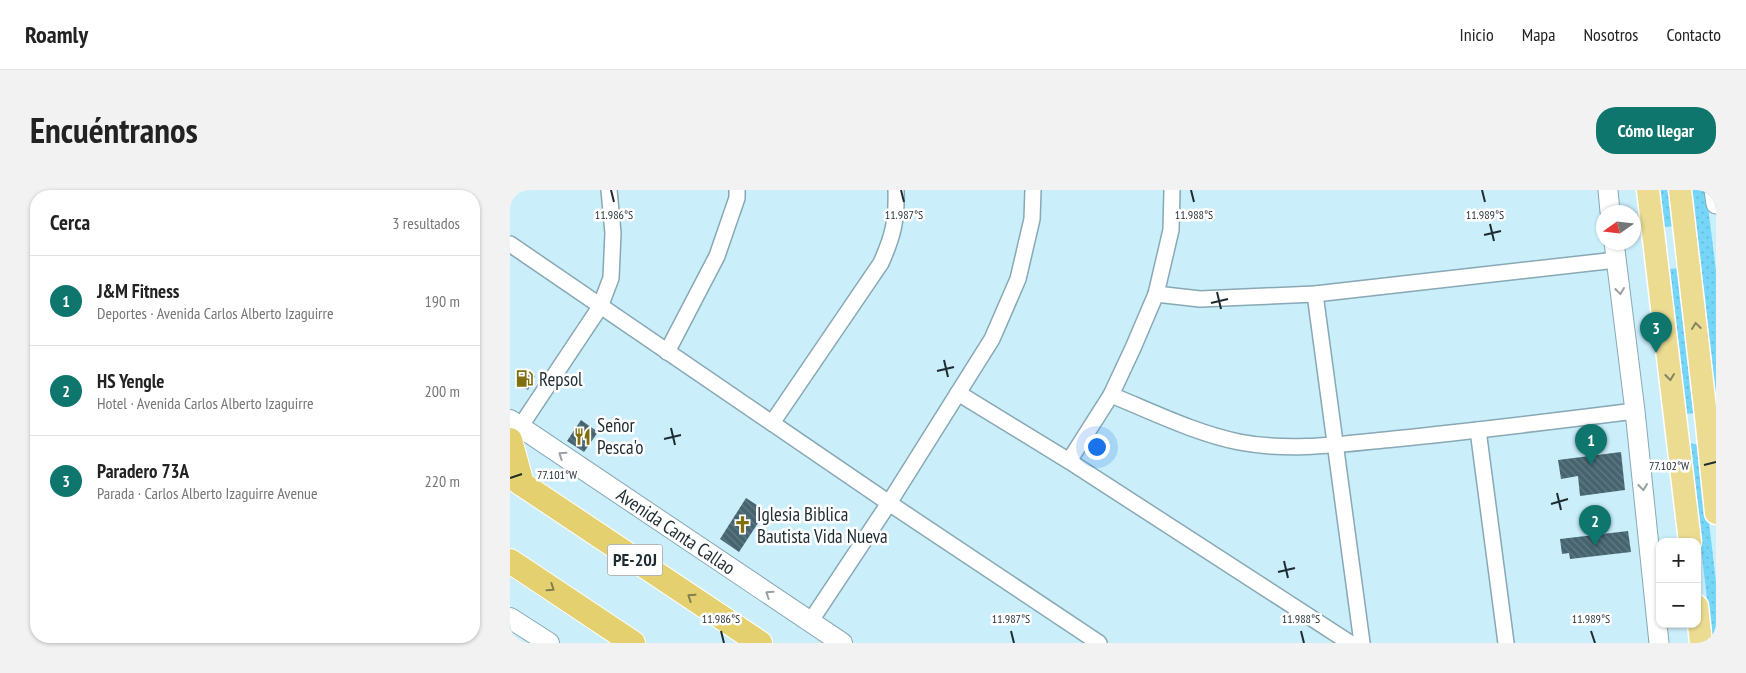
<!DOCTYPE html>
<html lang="es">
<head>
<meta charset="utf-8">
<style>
	:root { --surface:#fff; --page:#f2f2f2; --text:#222; --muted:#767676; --line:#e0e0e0; --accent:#0f766e }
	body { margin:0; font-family:"PT Sans Narrow",sans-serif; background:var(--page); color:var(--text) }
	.controls { position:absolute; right:15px; bottom:15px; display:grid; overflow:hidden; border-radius:10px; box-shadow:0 1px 4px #0004 }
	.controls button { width:45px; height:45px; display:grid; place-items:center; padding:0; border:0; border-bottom:1px solid var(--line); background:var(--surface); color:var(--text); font:25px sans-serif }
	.compass { position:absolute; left:1086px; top:15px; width:45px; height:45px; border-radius:50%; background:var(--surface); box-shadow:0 1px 4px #0004; rotate:256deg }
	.you { position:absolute; left:586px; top:256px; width:18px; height:18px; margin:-12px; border:4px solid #fff; border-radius:50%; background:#1a73e8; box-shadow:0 0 0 8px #1a73e833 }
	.badge { display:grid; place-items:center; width:32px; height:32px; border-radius:50%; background:var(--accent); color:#fff; font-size:16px; font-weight:700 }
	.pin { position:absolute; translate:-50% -41px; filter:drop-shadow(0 1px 2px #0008) }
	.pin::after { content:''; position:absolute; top:26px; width:18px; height:15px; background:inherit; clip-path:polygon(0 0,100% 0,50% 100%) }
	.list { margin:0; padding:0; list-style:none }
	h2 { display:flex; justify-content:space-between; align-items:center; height:65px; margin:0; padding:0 20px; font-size:21px }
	h2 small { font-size:16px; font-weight:400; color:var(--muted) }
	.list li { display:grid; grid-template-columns:32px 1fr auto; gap:15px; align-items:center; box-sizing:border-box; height:90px; padding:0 20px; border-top:1px solid var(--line) }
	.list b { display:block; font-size:19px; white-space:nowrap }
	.list p { margin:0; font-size:16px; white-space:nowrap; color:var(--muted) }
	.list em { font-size:16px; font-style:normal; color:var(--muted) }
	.map { position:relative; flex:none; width:1206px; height:453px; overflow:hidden; border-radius:20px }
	header { display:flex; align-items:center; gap:30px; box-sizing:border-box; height:70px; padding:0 25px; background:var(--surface); border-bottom:1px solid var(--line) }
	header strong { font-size:24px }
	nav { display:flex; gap:28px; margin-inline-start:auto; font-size:18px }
	.intro { display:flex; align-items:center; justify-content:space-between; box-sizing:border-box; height:120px; padding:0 30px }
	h1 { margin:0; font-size:35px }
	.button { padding:12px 22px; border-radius:20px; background:var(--accent); color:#fff; font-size:18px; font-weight:700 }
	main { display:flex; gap:30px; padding:0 30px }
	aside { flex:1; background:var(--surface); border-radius:20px; box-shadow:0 1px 4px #0004 }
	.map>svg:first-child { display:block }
	.grass { fill:url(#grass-dots) }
	.building { fill:url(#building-back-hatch) }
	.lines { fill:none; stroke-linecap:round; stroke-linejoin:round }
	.minor-casing { stroke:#87a8b4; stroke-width:18 }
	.tertiary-casing { stroke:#87a8b4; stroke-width:21 }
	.secondary-casing { stroke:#87a8b4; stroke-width:22 }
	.primary-casing { stroke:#fff; stroke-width:25 }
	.trunk-casing { stroke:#fff; stroke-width:26 }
	.minor { stroke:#fff; stroke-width:15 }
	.tertiary { stroke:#fff; stroke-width:19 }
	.secondary { stroke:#fff; stroke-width:20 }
	.primary { stroke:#ebdc92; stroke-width:22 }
	.trunk { stroke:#e4d06e; stroke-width:24 }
	.oneway { stroke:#9aa0a2 }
	.oneway2 { stroke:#848461 }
	.oneway3 { stroke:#817e4f }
	.ticks { fill:none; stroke:#1e2b30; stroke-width:2 }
	.labels { text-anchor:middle; stroke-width:5; stroke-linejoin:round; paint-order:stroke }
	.shield { fill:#fff; stroke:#626b6e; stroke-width:1 }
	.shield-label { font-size:18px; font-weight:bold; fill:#1e2b30 }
	.poi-label { font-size:19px; fill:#1e2b30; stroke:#fff; text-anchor:start }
	.street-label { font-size:19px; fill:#1e2b30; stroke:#fff }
	.ticks-label { font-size:12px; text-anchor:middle; fill:#1e2b30; stroke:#fff; stroke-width:5; stroke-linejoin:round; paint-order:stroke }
</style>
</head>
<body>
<header>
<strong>Roamly</strong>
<nav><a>Inicio</a><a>Mapa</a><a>Nosotros</a><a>Contacto</a></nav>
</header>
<div class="intro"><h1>Encuéntranos</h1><a class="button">Cómo llegar</a></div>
<main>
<aside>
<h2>Cerca<small>3 resultados</small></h2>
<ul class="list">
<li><span class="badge">1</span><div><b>J&amp;M Fitness</b><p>Deportes · Avenida Carlos Alberto Izaguirre</p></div><em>190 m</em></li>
<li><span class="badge">2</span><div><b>HS Yengle</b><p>Hotel · Avenida Carlos Alberto Izaguirre</p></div><em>200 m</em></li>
<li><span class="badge">3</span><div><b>Paradero 73A</b><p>Parada · Carlos Alberto Izaguirre Avenue</p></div><em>220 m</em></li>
</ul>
</aside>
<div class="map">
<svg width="1206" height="453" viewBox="0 0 1206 453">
	<defs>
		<pattern id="grass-dots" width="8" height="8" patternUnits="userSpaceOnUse" patternTransform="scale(1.25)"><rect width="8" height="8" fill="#76d6f7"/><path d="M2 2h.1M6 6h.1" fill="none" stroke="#66b8d4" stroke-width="1.8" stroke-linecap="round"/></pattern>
		<pattern id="building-back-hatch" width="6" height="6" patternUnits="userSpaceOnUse" patternTransform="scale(1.25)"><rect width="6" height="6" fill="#45646f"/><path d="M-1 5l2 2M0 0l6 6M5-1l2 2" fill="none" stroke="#637b84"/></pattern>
	</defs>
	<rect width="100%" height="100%" fill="#cbeefb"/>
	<g class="grass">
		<path d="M1150 0H1162L1166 36 1154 37Z"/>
		<path d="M1181 0H1196L1206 81V209Z"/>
		<path d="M1170 78 1186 223 1175 224 1160 79Z"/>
		<path d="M1179 253 1190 255 1206 392V453H1202Z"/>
	</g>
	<g class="building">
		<path d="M13 179 25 186 18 200 5 192Z"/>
		<path d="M71 230 88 242 74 262 57 251Z"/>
		<path d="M1111 262 1115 300 1070 306 1068 286 1051 289 1048 270Z"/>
		<path d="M236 308 256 321 229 362 210 349Z"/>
		<path d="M1118 341 1121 362 1060 369 1059 363 1052 364 1050 349Z"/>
	</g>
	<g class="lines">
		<defs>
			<g id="minor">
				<path d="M0 54 379 313 589 453"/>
				<path d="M646 104 690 109 805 104 1106 70"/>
				<path d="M805 104 852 453"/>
				<path d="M157 162 207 66 227 8V0"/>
				<path d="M448 203 559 271 840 453"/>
				<path d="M601 205C643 222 685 243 729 252 780 262 833 254 884 249 965 241 1045 231 1125 221"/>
				<path d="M262 233 371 73C383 46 387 30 386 0"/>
				<path d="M10 237 90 117 101 88 103 43 99 0"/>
				<path d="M968 240 996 453"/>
				<path d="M559 271 601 205 623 158 646 104 661 40 662 0"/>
				<path d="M300 432 379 313 482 149 508 89 522 29 523 0"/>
			</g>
			<g id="tertiary">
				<path d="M1098 0 1100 22"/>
				<path d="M1204 0 1206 14"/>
				<path d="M1104 52 1125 221 1149 453"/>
			</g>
			<g id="secondary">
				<path d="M0 230 332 453"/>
				<path d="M0 428 39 453"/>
			</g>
			<g id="primary">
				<path d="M1138 0 1180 352"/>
				<path d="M1170 0 1197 235 1206 323"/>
				<path d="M1187 416 1191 453"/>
			</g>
			<g id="trunk">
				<path d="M0 250 12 294"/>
				<path d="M0 286 250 453"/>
				<path d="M0 371 123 453"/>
			</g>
		</defs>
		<use href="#minor" class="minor-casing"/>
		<use href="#tertiary" class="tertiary-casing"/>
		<use href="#secondary" class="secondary-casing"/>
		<use href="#primary" class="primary-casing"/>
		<use href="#trunk" class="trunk-casing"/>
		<use href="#minor" class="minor"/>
		<use href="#tertiary" class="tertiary"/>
		<use href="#secondary" class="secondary"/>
		<use href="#primary" class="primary"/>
		<use href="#trunk" class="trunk"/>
	</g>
	<defs><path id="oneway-chevron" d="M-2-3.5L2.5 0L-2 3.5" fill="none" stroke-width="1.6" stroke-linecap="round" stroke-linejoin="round" transform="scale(1.25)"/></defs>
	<g class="oneway">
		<use href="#oneway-chevron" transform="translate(1110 101) rotate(83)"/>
		<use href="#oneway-chevron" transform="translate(52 265) rotate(-146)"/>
		<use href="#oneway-chevron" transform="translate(1133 297) rotate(84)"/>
		<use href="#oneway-chevron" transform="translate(259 404) rotate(-146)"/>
	</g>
	<g class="oneway2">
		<use href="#oneway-chevron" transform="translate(1186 136) rotate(-97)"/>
		<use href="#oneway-chevron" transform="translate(1160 187) rotate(83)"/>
	</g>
	<g class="oneway3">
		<use href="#oneway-chevron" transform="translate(41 398) rotate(34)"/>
		<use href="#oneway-chevron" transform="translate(181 407) rotate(-146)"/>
	</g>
	<path class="ticks" d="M101 0 104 12M391 0 394 12M681 0 684 12M972 0 975 12M980 34 984 51M974 45 991 41M707 102 711 119M701 113 718 109M434 170 438 187M427 181 444 177M161 238 165 255M154 249 171 245M1194 275 1206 272M0 288 12 284M1047 303 1051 320M1041 314 1058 309M774 371 778 388M768 382 785 378M211 441 214 453M501 441 504 453M791 441 794 453M1081 441 1085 453"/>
	<defs>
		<symbol id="fuel-bare" viewBox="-9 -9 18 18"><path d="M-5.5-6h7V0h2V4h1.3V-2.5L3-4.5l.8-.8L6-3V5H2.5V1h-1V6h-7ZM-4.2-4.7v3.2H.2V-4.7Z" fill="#816e0c" stroke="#fff" stroke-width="2.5" paint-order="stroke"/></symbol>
		<symbol id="restaurant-bare" viewBox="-9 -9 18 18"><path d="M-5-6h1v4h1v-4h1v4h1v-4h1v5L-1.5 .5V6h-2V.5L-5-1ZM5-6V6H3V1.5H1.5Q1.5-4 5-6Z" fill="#816e0c" stroke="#fff" stroke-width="2.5" paint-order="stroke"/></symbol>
		<symbol id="church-bare" viewBox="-9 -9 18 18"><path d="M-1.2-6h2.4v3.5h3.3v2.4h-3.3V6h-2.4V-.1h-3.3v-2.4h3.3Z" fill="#816e0c" stroke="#fff" stroke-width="2.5" paint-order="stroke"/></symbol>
	</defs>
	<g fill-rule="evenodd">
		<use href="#fuel-bare" x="2" y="176" width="25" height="25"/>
		<use href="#restaurant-bare" x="60" y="234" width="25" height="25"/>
		<use href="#church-bare" x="220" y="322" width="25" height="25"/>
	</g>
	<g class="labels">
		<rect class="shield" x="97.5" y="354.5" width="55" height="31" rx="4"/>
		<g class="shield-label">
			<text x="125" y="376">PE-20J</text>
		</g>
		<g class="poi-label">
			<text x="29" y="196">Repsol</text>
			<text x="87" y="242">Señor<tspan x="87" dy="22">Pesca'o</tspan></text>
			<text x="247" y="331">Iglesia Biblica<tspan x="247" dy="22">Bautista Vida Nueva</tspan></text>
		</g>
		<g class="street-label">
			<text transform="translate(166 341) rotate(34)" y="7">Avenida Canta Callao</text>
		</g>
	</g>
	<g class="ticks-label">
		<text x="104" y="29">11.986°S</text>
		<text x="394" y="29">11.987°S</text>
		<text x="684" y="29">11.988°S</text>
		<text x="975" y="29">11.989°S</text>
		<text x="1159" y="280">77.102°W</text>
		<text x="47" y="289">77.101°W</text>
		<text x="211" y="433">11.986°S</text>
		<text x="501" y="433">11.987°S</text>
		<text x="791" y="433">11.988°S</text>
		<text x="1081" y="433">11.989°S</text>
	</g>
</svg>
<div class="controls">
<button>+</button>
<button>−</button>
</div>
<svg class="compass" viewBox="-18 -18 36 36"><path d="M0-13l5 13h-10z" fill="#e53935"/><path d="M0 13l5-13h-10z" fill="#767676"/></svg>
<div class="you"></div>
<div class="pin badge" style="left:1081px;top:275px">1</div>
<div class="pin badge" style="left:1085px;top:356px">2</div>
<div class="pin badge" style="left:1146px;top:163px">3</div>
</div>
</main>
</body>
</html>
